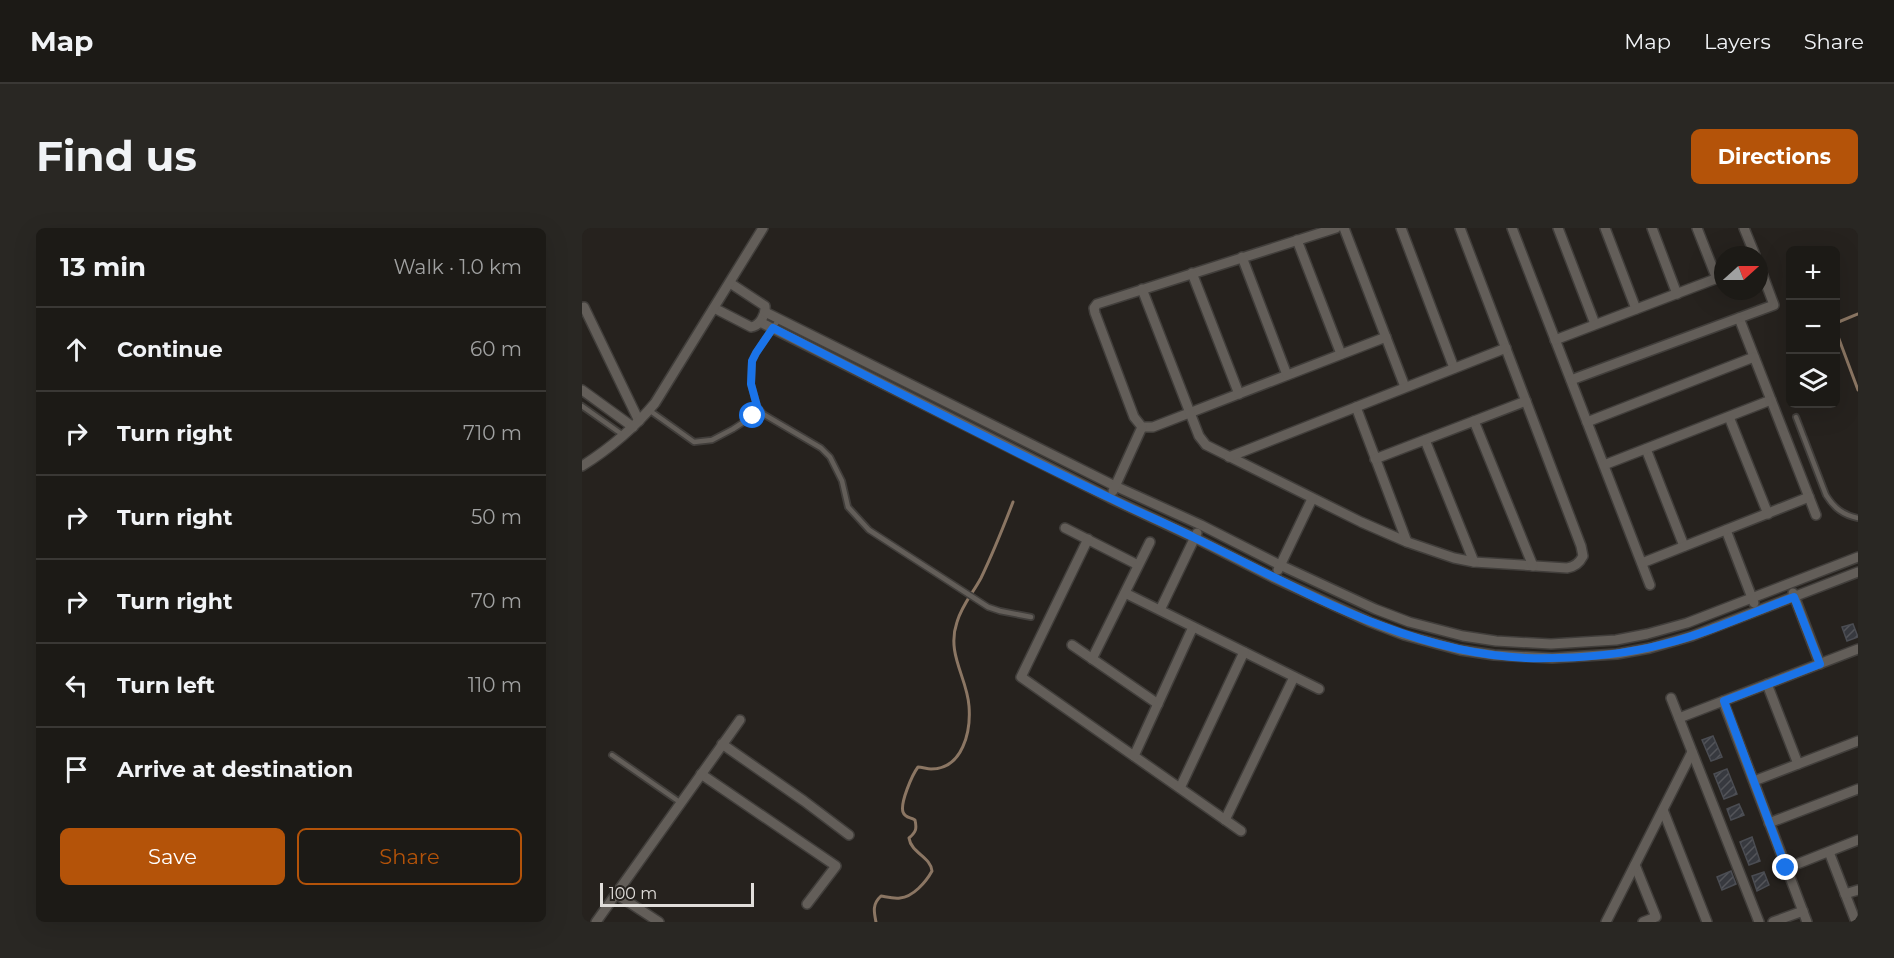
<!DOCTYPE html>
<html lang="en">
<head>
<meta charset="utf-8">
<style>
	:root { --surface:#1c1a16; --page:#292723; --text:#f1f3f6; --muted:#a0a1a1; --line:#3a3835; --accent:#b45309 }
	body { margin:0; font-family:Montserrat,sans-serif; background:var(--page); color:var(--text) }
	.controls { position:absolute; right:18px; top:18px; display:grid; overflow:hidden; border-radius:9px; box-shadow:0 6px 24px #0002 }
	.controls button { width:54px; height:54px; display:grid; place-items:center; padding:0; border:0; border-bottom:2px solid var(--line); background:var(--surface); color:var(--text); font:30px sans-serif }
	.compass { position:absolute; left:1132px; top:18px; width:54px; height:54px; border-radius:50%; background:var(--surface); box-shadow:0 6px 24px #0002; rotate:69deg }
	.scale { position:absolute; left:18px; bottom:15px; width:154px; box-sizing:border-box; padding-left:6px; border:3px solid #e1dedb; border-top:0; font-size:16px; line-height:21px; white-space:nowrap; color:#e1dedb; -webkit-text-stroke:4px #26221e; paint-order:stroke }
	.stop { position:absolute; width:18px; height:18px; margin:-14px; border:4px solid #1a73e8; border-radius:50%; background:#fff }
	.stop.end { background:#1a73e8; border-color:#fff; box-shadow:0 2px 6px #0008 }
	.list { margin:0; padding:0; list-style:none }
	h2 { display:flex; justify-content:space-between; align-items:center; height:78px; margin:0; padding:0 24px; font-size:26px }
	h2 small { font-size:20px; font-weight:400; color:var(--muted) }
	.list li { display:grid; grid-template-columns:39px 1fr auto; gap:18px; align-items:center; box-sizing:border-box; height:84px; padding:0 24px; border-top:2px solid var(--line) }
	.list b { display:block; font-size:22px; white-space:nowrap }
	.list em { font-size:20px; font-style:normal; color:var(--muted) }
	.actions { display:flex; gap:12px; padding:18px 24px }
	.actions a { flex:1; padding:14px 0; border:2px solid var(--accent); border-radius:9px; text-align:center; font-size:21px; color:var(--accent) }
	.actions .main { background:var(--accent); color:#fff }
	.icon { flex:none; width:33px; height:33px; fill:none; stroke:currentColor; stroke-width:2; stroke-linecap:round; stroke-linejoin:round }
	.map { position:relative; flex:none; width:1276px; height:694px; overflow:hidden; border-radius:9px }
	header { display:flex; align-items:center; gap:36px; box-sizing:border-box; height:84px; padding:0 30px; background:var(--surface); border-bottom:2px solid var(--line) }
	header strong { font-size:28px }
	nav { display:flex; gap:33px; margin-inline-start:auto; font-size:21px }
	.intro { display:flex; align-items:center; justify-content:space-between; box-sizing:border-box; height:144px; padding:0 36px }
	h1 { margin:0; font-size:42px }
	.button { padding:15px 27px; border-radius:9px; background:var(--accent); color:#fff; font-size:21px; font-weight:700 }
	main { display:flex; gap:36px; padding:0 36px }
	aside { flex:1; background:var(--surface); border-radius:9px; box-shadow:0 6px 24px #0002 }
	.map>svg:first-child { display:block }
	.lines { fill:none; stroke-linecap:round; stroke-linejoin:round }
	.stream { stroke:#8b7663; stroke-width:3 }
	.building { fill:url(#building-hatch); stroke:#4b4d53; stroke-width:1.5 }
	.lane-casing { stroke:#413e3b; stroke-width:8 }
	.street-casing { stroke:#413e3b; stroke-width:12 }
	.lane { stroke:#635e59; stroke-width:4.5 }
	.street { stroke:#635e59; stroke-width:9 }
	.route { stroke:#1a73e8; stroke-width:8 }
</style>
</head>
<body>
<header>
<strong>Map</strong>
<nav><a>Map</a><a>Layers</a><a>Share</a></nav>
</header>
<div class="intro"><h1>Find us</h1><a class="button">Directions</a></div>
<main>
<aside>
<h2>13 min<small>Walk · 1.0 km</small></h2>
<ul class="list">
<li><svg class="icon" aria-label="ahead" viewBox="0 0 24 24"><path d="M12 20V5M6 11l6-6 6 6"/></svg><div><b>Continue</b></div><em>60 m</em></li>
<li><svg class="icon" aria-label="right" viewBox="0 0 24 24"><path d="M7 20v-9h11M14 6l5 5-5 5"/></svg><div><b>Turn right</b></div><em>710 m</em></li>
<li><svg class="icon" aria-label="right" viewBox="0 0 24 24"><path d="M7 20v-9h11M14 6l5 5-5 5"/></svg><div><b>Turn right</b></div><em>50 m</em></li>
<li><svg class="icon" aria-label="right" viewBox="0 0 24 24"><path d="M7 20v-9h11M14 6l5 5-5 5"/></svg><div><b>Turn right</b></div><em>70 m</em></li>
<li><svg class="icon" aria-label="left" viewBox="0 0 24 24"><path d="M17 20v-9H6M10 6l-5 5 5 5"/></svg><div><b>Turn left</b></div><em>110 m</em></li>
<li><svg class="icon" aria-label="arrive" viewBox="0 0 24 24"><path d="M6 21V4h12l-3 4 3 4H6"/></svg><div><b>Arrive at destination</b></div></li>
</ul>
<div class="actions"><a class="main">Save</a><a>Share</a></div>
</aside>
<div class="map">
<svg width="1276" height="694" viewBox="0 0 1276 694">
	<defs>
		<pattern id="building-hatch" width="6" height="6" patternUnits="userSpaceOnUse" patternTransform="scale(1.5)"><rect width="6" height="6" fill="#37393f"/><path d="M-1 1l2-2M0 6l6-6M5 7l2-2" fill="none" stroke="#54555a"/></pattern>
	</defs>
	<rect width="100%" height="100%" fill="#26221e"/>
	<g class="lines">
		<g class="stream">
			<path d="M1254 95 1276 86"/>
			<path d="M1254 103 1276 162"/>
			<path d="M294 694C292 684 290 676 299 668 305 669 312 671 318 670 331 669 344 654 350 643 349 629 329 625 327 610 334 604 335 601 333 592 328 589 323 590 321 584 318 575 330 547 336 539 340 539 345 541 349 541 381 541 389 503 387 478 385 449 364 426 375 394 380 377 391 365 399 350 411 325 421 300 431 274"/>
		</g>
	</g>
	<g class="building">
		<path d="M1271 396 1276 409 1265 413 1260 399Z"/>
		<path d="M1131 508 1140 529 1129 533 1120 512Z"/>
		<path d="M1145 541 1155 566 1142 571 1132 546Z"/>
		<path d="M1157 576 1162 587 1149 592 1145 581Z"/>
		<path d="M1170 609 1178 633 1167 637 1158 614Z"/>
		<path d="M1149 643 1154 656 1140 662 1135 649Z"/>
		<path d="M1182 644 1187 657 1175 663 1170 648Z"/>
	</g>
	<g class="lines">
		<defs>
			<g id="lane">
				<path d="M197 91 174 125 170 133 169 156 175 178 181 186 239 220 248 229 260 253 266 279 287 302 406 379 418 383 449 389"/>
				<path d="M0 178 41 207"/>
				<path d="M67 182 112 214 130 212 151 201 171 188 175 178"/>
				<path d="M1214 189 1244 267C1252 280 1261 287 1276 290"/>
				<path d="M30 527 99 575"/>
			</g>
			<g id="street">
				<path d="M754 0 515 76 512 80 513 85 552 189 560 199H571L804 109"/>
				<path d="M762 0 823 159"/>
				<path d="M819 0 872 140"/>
				<path d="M930 0 1068 357"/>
				<path d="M976 0 1013 96"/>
				<path d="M1023 0 1054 81"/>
				<path d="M1070 0 1095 66"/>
				<path d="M1115 0 1135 51"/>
				<path d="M1162 0 1173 27"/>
				<path d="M715 12 759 126"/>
				<path d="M660 29 705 147"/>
				<path d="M610 45 657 166"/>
				<path d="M560 61 617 208 624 217 779 294 825 314 872 330 892 334 985 340C992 339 997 336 1001 328L999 318 878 0"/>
				<path d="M2 79 57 193"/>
				<path d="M132 80 169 99C178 98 184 86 183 78L148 55"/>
				<path d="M183 84 533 258 619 297 698 337 793 381 827 394 881 408 914 413 969 416 1034 412 1065 406 1105 395 1276 329"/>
				<path d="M1157 90 1234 287"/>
				<path d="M178 94 528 270 613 310 692 350 788 394 822 407 878 422 912 427 970 430 1035 426 1068 420 1110 408 1276 344"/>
				<path d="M973 112 1141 48"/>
				<path d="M989 152 1192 77 1177 37"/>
				<path d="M0 162 51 199"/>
				<path d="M774 179 825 314"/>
				<path d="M1147 189 1186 286"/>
				<path d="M892 193 951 338"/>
				<path d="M1005 194 1172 129"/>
				<path d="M843 212 892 334"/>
				<path d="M1064 221 1102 318"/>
				<path d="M647 229 924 120"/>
				<path d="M793 231 944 173"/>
				<path d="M1022 237 1189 172"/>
				<path d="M0 238C27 221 53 199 73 175L181 0"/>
				<path d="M531 263 560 199"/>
				<path d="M483 300 556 337"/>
				<path d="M1144 302 1172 375"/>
				<path d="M506 311 439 449 659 603"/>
				<path d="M1060 335 1227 269"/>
				<path d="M696 342 730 271"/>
				<path d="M543 365 737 461"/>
				<path d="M1211 365 1238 436"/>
				<path d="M578 382 615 305"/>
				<path d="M490 417 576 476"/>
				<path d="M510 431 568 314"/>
				<path d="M1185 456 1216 536"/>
				<path d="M1089 470 1177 694"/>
				<path d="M1141 473 1225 694"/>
				<path d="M1097 490 1276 421"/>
				<path d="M140 516 222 573 267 607"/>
				<path d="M552 528 611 399"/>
				<path d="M119 546 254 638 225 676"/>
				<path d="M1172 553 1276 513"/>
				<path d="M598 560 662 424"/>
				<path d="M1081 582 1125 694"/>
				<path d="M643 592 712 449"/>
				<path d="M1187 595 1276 561"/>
				<path d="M1247 624 1274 694"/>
				<path d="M1053 637 1074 689 1061 694"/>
				<path d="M1205 640 1276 612"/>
				<path d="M34 666 77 694"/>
				<path d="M1263 666 1276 662"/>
				<path d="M14 694 158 492"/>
				<path d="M1024 694 1110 524"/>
				<path d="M1191 694 1221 683"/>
			</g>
		</defs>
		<use href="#lane" class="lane-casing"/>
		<use href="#street" class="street-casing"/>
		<use href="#lane" class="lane"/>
		<use href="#street" class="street"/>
	</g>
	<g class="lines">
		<path class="route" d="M171 188 175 178 169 156 170 133 174 125 191 100C303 157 414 216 528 270 556 284 585 296 613 310 719 361 824 425 944 430 990 431 1037 428 1082 416 1126 405 1169 385 1212 369L1238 436 1142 473 1204 640"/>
	</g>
</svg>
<div class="controls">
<button>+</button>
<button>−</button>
<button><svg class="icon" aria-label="layers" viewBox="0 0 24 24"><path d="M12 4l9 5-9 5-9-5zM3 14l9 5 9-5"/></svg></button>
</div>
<svg class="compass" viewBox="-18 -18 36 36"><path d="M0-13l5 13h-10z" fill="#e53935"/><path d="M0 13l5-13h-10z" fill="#a0a1a1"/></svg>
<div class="scale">100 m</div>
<div class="stop" style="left:171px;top:188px"></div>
<div class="stop end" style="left:1204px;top:640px"></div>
</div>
</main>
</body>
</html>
